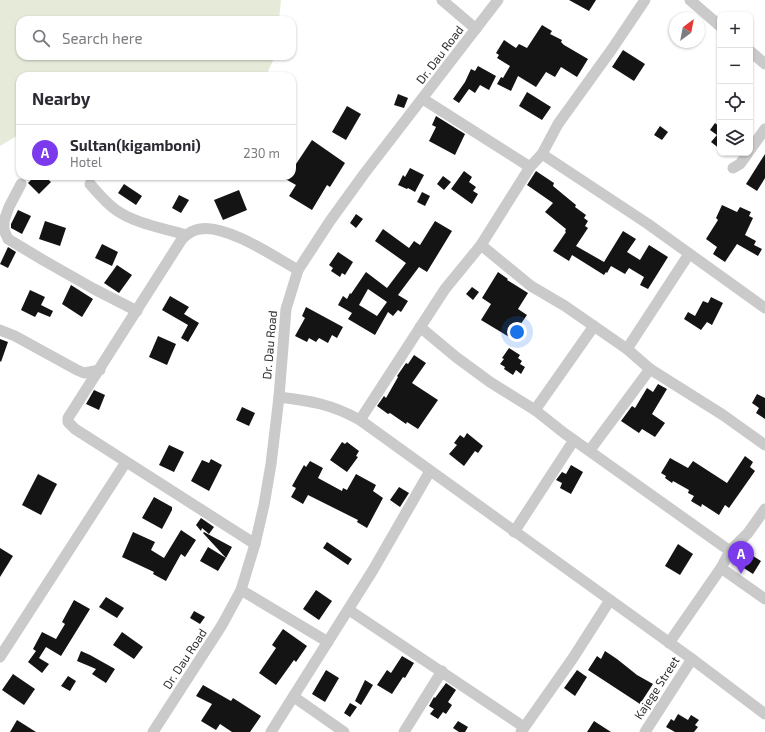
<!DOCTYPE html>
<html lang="en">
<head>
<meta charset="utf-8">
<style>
	:root { --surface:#fff; --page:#f2f2f3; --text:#2b2b33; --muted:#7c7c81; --line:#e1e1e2; --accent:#7c3aed }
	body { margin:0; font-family:"Exo 2",sans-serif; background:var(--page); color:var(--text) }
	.controls { position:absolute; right:12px; top:12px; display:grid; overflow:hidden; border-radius:8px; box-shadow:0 1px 3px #0004 }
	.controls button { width:36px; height:36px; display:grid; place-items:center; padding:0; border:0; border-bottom:1px solid var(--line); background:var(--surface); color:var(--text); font:20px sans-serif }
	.compass { position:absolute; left:669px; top:12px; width:36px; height:36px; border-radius:50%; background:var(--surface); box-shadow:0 1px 3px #0004; rotate:32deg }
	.you { position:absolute; left:517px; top:332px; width:14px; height:14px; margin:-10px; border:3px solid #fff; border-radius:50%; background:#1a73e8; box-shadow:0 0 0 6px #1a73e833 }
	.badge { display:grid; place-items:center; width:26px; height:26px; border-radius:50%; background:var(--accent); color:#fff; font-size:13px; font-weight:700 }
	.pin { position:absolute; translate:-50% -33px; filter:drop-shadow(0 1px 2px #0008) }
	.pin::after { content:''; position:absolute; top:21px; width:14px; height:12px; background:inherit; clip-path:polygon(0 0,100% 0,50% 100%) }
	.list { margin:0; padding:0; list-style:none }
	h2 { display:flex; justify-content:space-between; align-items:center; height:52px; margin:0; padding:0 16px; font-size:17px }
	h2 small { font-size:13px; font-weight:400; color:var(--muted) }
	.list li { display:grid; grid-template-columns:26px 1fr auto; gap:12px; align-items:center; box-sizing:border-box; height:56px; padding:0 16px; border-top:1px solid var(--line) }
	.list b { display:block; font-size:15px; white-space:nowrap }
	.list p { margin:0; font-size:13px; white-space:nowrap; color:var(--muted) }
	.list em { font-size:13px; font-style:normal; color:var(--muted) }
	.icon { flex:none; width:22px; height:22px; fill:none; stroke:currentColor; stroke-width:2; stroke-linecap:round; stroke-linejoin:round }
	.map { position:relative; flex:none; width:765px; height:732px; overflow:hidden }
	.search { position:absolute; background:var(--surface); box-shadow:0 1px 3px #0004; left:16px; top:16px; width:280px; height:44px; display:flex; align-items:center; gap:10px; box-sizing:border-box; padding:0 14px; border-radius:12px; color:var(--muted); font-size:15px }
	.panel { position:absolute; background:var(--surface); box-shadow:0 1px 3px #0004; left:16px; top:72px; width:280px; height:108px; border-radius:12px }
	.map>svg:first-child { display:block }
	.green { fill:#e6ebd9 }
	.building { fill:#141414; fill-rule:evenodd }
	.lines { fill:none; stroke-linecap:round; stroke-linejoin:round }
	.street { stroke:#cacaca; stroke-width:11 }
	.labels { text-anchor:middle; stroke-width:4; stroke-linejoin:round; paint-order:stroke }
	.street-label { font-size:12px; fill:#2d2d2d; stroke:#fff }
</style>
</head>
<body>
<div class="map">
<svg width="765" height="732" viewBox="0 0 765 732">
	<rect width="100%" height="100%" fill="#fff"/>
	<path class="green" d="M0 0H281L279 20H20V56H275L266 76H20V134L0 146Z"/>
	<g class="building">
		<path d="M569 0H596L589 11Z"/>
		<path d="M542 25 552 31 550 34 562 40 561 42 564 45 588 59 577 77 561 67 555 77 546 72 536 87 518 76 511 91 497 84 501 77 503 78 510 66 497 58 499 55 496 53 504 40 516 48 519 44 527 48Z"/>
		<path d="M623 50 645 64 634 81 612 67Z"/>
		<path d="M478 66 496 76 489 90 480 85 475 93 469 89 459 103 453 99 465 82 471 69 475 71Z"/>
		<path d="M527 92 551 107 542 120 519 106Z"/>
		<path d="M398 94 408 98 404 108 394 105Z"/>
		<path d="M347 106 361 114 346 140 332 132Z"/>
		<path d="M436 116 465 134 455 155 429 141 436 127 432 125Z"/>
		<path d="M715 123 720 127V149L711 142 717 135 710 130Z"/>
		<path d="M660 126 668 132 662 140 654 135Z"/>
		<path d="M312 140 345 163 330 187 327 185 312 210 289 196 296 185 280 176H292V170Z"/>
		<path d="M765 154V178L757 191 746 184Z"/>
		<path d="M410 168 424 175 415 192 408 188 407 189 398 185 403 175 405 177Z"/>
		<path d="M464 171 472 177 469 182 476 187 473 191 478 194 472 204 451 189Z"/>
		<path d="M536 171 554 183 553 186 576 205 575 207 586 215 584 218 588 221 585 226 588 228 576 246 604 262 623 231 636 239 627 252 640 260 649 245 668 257 648 289 640 285 644 277 629 268 625 274 611 266 607 273 606 272 604 275 572 255 569 261 553 251 566 232 565 231 566 229 545 212 553 203 527 185Z"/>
		<path d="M35 176H44L51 182 39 194 28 183Z"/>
		<path d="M443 176 451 182 444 190 437 184Z"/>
		<path d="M124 184 142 196 136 205 118 193Z"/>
		<path d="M239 190 247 210 223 220 214 200Z"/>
		<path d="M422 192 430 196 425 206 417 202Z"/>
		<path d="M179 195 189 200 181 213 172 208Z"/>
		<path d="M722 205 737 212 740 207 751 212 749 216 753 218 745 235 756 241 754 245 762 249 758 256 737 244 725 262 713 254 717 247 706 239 718 220 716 218Z"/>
		<path d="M18 210 31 216 22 234 11 228V224Z"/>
		<path d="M356 214 363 219 356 228 350 223Z"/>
		<path d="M45 221 66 228 60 246 39 239Z"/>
		<path d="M435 221 452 231 427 272 419 267 398 295 408 301 401 312 398 310 393 316 388 312 375 335 348 319 352 313 338 305 343 296 347 299 350 293 351 294 366 272 387 288 406 263 375 241 383 229 409 248 414 241 420 245ZM368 289 387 302 377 316 359 305Z"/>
		<path d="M102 244 118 252 112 266 95 258Z"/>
		<path d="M8 247 16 252 8 268 0 264Z"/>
		<path d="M338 252 353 262 345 275 342 273 340 277 331 271 333 268 329 265Z"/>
		<path d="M117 265 132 275 119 293 104 283Z"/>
		<path d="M498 272 508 279 507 280 528 293 518 309 527 315 511 338 481 320 491 304 482 298Z"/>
		<path d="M71 285 93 299 82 317 62 304Z"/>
		<path d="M472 287 479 292 473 300 466 294Z"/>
		<path d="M30 290 45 297 41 305 53 311 50 317 38 312 35 317 21 310Z"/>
		<path d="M170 296 189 307 184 314 199 323 188 342 181 338 188 325 162 310Z"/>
		<path d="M711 297 723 303 712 325 707 322 701 330 684 319 688 312 695 316 703 301 708 303Z"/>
		<path d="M306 307 343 327 337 338 332 335 328 343 319 338 316 342 309 338 307 342 295 336 305 318 302 316Z"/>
		<path d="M158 336 176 344 167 365 149 357Z"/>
		<path d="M0 339 8 342 1 362 0 361Z"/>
		<path d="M509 348 520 355 518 358 522 361 520 364 525 367 521 374 516 370 513 375 504 369 505 367 500 364 504 359 502 358Z"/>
		<path d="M414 355 426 363 412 383 438 400 418 429 407 422 406 424 390 413 388 414 377 406 384 396 386 398 398 377 397 376 406 363 408 364Z"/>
		<path d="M658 384 667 389 652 414 665 423 655 437 642 429 639 433 621 421 632 406 635 408 647 388 653 392Z"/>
		<path d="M94 390 105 395 99 410 86 404Z"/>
		<path d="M757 394 765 398V419L756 413 759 408 752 403Z"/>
		<path d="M242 407 255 413 249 426 236 420Z"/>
		<path d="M467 433 483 446 478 453 475 451 464 466 449 454 457 445 454 443 460 435 464 438Z"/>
		<path d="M342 442 345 444 347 442 359 451 356 456 358 457 347 472 330 460Z"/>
		<path d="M169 445 184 452 174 472 159 465Z"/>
		<path d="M745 456 753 462 750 467 755 471 729 508 725 505 719 515 702 504 701 507 691 501 694 496 688 493 689 490 673 481 672 483 665 478 666 476 661 473 670 458 688 468 693 461 727 483Z"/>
		<path d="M211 459 222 465 209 491 191 481 202 460 209 463Z"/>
		<path d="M310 461 323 468 318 478 342 491 343 488 347 490 356 474 376 485 373 491 383 498 367 528 357 522 358 520 308 495 303 504 291 497 296 488 292 486 304 465 306 467Z"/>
		<path d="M571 465 583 472 571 494 560 488 562 483 556 480 562 472 566 474Z"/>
		<path d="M38 474 57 484 41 515 22 505Z"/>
		<path d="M399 487 409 493 400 507 390 500Z"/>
		<path d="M154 497 172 507V510L162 529 142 518Z"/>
		<path d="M201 518 214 527 209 534 202 528 201 531 196 525Z"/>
		<path d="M181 530 196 540 185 557 181 554 166 581 153 574 154 572 122 557 133 532 155 542 151 550 164 558Z"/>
		<path d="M204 532 232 547 226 558 203 533Z"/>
		<path d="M327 542 352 559 348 565 323 548Z"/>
		<path d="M678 544 693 554 680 575 665 566Z"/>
		<path d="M208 547 226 558 218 571 200 561Z"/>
		<path d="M0 548 13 556 0 577Z"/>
		<path d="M742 549 761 561 753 574 736 563 740 557 736 555Z"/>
		<path d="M316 590 332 601 319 620 303 609Z"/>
		<path d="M106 597 124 608 117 618 99 607Z"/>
		<path d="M74 600 90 609 61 656 46 647 39 658 49 664 42 673 28 662 36 651 33 649 42 632 56 639 65 624 62 622Z"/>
		<path d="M194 611 205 617 200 624 190 618Z"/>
		<path d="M283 629 307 646 296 662 294 660 276 685 259 673 276 648 272 645Z"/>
		<path d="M122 632 143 647 134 659 113 645Z"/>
		<path d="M81 651 90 655 115 669 106 683 92 674 96 669 77 661Z"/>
		<path d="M605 651 617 659 637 675 653 684 640 704 588 670 597 656 601 659Z"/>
		<path d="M402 656 414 663 405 678 403 677 392 694 377 685 387 670 391 673Z"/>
		<path d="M326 670 339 678 325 702 312 694Z"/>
		<path d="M577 670 587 677 575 696 564 688Z"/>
		<path d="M13 674 35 689 24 705 2 690Z"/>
		<path d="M68 676 76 681 70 691 61 686Z"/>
		<path d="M365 680 373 685 361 705 355 701Z"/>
		<path d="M446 683 456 690 448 702 452 705 446 714 443 712 438 719 430 714 434 709 429 706 434 697 435 698Z"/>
		<path d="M203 685 231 701 233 698 261 716 250 732H232L220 724 216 730 201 721 212 704 196 696Z"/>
		<path d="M350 703 357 707 350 717 344 713Z"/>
		<path d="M678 714 688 720 691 715 699 720 695 725 698 727 694 732H675L666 727 671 719 674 721Z"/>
		<path d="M17 720 36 732H10Z"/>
		<path d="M458 721 468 727 465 732H459L453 728Z"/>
		<path d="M594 721 611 732H587Z"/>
	</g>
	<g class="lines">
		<g class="street">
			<path d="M442 0 476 29"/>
			<path d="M690 0 720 26"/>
			<path d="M750 51 765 64"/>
			<path d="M423 99 530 167"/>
			<path d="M750 150 765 129"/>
			<path d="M542 154 648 224 765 308"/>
			<path d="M733 168 740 164 748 153"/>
			<path d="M21 184 9 207 4 221V230L8 239 43 260 94 289 137 311"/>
			<path d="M90 184C98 193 106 203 116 210 136 224 163 228 186 235"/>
			<path d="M481 245 531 286 565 306 627 349 650 369 723 415 765 445"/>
			<path d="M420 327 456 357 490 382 535 410 564 433 730 551"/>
			<path d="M0 330 15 336 77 370 84 373 100 370"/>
			<path d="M627 349 689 254"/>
			<path d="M279 397C311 401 331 404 360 420L692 659 765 714"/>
			<path d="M535 410 594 326"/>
			<path d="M360 420 445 289 481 245 530 167 542 154 558 124 612 49 645 0"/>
			<path d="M590 450 650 369"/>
			<path d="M514 532 574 440"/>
			<path d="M255 544 75 429 68 422V418L182 239C187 234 192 230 200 229 226 224 275 257 298 270"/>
			<path d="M721 568 765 599"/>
			<path d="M241 590 328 642"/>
			<path d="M349 610 524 727"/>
			<path d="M669 643 721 568 730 551 748 533 765 509"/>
			<path d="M0 657 126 462"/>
			<path d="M294 697 344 732"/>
			<path d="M153 732 222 625 241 590 255 544 264 505 271 464 279 397 286 309 298 270 330 221 364 174 498 0"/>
			<path d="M271 732 373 570 430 471"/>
			<path d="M404 732 442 671"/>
			<path d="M521 732 573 658 610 600"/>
			<path d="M645 732 692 659"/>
		</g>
	</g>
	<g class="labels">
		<g class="street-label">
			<text transform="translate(440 55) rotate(-53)" y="4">Dr. Dau Road</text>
			<text transform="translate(270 345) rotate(-85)" y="4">Dr. Dau Road</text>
			<text transform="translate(185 659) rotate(-57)" y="4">Dr. Dau Road</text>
			<text transform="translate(657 688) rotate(-57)" y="4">Kajege Street</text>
		</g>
	</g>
</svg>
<div class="controls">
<button>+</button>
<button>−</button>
<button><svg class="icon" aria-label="locate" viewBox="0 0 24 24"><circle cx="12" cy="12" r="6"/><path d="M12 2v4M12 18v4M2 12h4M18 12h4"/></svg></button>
<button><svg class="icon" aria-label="layers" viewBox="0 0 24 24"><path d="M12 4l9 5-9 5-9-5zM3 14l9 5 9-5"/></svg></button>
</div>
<svg class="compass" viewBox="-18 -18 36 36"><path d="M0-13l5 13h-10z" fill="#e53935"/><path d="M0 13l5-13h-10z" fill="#7c7c81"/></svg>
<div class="you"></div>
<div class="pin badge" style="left:741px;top:574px">A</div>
<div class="search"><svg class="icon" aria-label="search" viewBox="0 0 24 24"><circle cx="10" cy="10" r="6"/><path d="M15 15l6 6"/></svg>Search here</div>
<section class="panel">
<h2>Nearby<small></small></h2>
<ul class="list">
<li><span class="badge">A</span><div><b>Sultan(kigamboni)</b><p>Hotel</p></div><em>230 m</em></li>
</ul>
</section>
</div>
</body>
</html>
